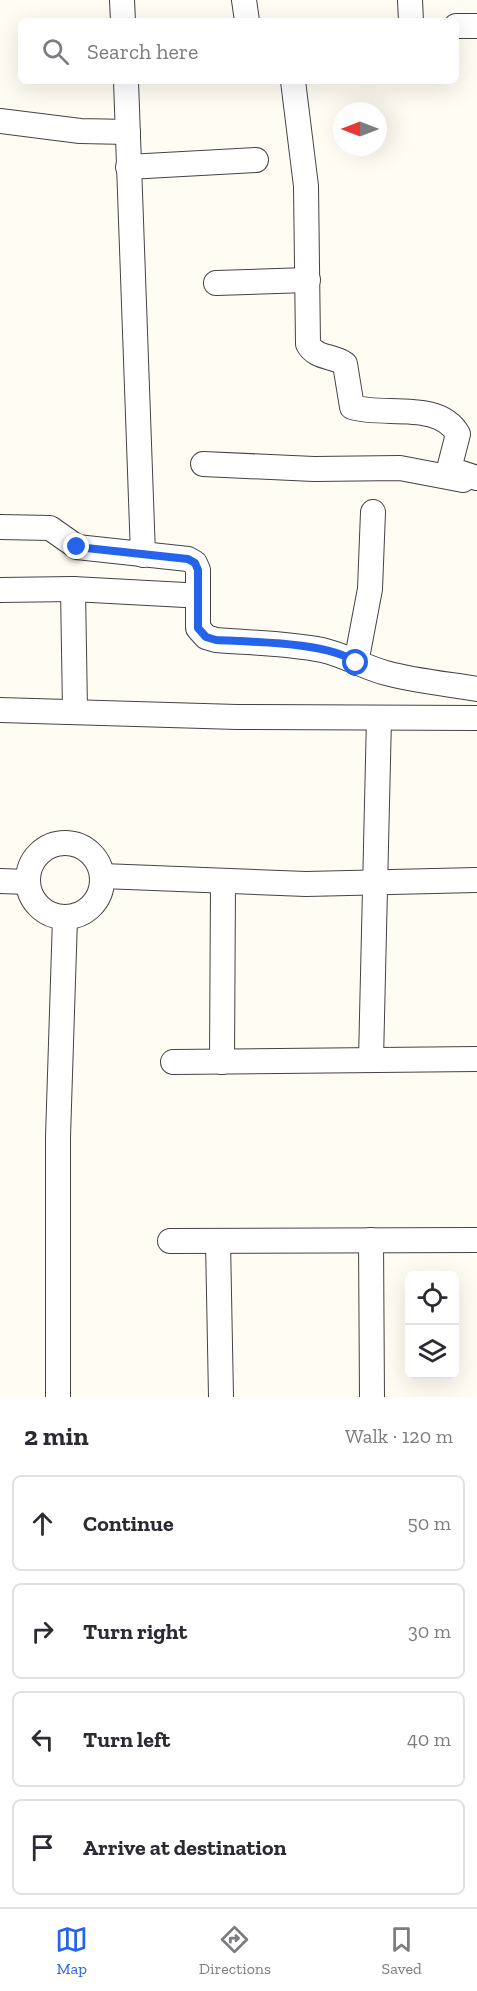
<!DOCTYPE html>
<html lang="en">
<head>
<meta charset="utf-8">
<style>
	:root { --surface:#fff; --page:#f2f2f3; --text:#2b2b33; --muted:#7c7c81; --line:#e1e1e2; --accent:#2563eb }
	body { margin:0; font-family:"Zilla Slab",serif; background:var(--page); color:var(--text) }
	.controls { position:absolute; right:18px; bottom:18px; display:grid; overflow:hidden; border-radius:9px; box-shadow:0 6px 24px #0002 }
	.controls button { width:54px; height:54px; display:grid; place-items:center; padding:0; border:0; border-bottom:2px solid var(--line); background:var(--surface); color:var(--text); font:30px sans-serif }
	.compass { position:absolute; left:333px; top:102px; width:54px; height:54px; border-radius:50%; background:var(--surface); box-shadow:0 6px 24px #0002; rotate:270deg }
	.stop { position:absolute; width:18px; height:18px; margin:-14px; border:4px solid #2563eb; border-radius:50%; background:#fff }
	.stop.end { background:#2563eb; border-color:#fff; box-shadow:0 2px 6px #0008 }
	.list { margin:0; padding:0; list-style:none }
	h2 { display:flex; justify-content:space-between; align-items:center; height:78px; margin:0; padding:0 24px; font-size:26px }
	h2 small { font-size:20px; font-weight:400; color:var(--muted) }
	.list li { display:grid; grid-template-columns:39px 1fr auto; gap:18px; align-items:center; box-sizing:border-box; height:96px; margin:0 12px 12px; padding:0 12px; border:2px solid var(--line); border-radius:9px }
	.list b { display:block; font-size:22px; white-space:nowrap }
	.list em { font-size:20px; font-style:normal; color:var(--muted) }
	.icon { flex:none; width:33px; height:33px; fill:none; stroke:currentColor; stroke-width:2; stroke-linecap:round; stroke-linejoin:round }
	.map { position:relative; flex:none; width:477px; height:1397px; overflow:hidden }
	.search { position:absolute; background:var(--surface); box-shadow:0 6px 24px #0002; left:18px; right:18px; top:18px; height:66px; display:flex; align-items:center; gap:15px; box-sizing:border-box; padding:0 21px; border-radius:9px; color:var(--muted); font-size:22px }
	.sheet { height:510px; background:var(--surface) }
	nav { display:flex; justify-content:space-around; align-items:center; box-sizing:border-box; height:84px; border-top:2px solid var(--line); background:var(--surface); font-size:16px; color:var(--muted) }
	nav a { display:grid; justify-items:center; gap:3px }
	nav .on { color:var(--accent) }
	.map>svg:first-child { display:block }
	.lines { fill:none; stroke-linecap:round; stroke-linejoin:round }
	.minor-casing { stroke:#434343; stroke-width:26 }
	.minor { stroke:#fff; stroke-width:24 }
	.route { stroke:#2563eb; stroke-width:8 }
</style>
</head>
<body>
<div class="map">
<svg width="477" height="1397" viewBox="0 0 477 1397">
	<rect width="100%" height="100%" fill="#fffdf3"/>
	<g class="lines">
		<defs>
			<g id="minor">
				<path d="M122 0 123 21"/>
				<path d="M244 0 247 21"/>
				<path d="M410 0 411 21"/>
				<path d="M456 26H477"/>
				<path d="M126 81 143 555"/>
				<path d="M293 81 306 186 308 344C316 359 333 355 345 364L352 407C383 417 439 400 458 434L449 469 477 478"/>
				<path d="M0 121 80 131 128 132"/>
				<path d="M128 167 256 160"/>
				<path d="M216 283 308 280"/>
				<path d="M203 464 314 469 400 468 463 480"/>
				<path d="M0 527 50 528 77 547 188 559 195 563 198 570V628L206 637 216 640C252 643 287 643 322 650 345 655 363 667 386 673 416 681 447 684 477 689"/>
				<path d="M73 589 75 710"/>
				<path d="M0 590 73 589 185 595"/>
				<path d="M356 663 370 589 373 512"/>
				<path d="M0 710 237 717 477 718"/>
				<circle cx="65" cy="880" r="37"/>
				<path d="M102 876 306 884 477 880"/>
				<path d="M0 881 28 882"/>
				<path d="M371 1060 379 718"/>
				<path d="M173 1062 477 1059"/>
				<path d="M222 1062 223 883"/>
				<path d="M371 1240 372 1397"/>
				<path d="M170 1241 477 1240"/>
				<path d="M218 1242 221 1397"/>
				<path d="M58 1397V1137L65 918"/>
			</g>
		</defs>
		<use href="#minor" class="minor-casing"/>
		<use href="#minor" class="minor"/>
	</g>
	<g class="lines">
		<path class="route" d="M77 547 188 559 195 563 198 570V628L206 637 216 640C249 642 332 642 356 663"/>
	</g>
</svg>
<div class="controls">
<button><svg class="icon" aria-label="locate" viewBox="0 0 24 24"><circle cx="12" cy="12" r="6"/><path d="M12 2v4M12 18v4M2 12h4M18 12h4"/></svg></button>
<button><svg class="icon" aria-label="layers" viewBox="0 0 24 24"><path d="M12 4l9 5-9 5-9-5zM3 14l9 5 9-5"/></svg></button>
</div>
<svg class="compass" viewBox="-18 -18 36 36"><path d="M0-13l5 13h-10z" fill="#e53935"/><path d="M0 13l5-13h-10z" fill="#7c7c81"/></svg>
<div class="stop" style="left:356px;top:663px"></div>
<div class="stop end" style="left:77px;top:547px"></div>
<div class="search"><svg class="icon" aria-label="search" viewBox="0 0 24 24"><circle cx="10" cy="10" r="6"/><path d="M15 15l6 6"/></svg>Search here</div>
</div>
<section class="sheet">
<h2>2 min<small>Walk · 120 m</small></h2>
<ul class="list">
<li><svg class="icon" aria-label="ahead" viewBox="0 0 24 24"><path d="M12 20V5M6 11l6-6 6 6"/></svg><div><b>Continue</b></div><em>50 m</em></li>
<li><svg class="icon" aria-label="right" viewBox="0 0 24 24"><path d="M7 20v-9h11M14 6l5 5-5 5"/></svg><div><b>Turn right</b></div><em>30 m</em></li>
<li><svg class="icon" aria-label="left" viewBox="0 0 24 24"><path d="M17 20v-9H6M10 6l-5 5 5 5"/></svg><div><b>Turn left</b></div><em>40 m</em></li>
<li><svg class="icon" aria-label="arrive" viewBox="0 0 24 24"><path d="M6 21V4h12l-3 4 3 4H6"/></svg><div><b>Arrive at destination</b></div></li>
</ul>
</section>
<nav>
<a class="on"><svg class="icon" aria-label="map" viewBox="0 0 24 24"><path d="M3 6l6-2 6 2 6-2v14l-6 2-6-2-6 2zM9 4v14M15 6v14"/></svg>Map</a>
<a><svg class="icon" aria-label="directions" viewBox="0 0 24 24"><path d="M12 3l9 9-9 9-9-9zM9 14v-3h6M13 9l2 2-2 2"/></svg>Directions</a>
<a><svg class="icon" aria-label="saved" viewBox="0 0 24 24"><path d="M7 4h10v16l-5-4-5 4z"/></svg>Saved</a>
</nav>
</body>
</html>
